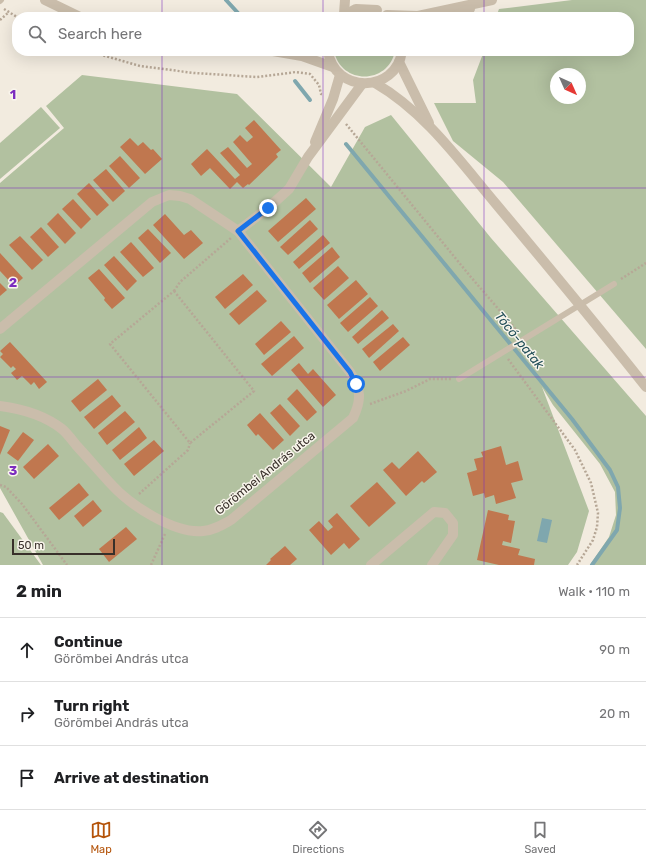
<!DOCTYPE html>
<html lang="en">
<head>
<meta charset="utf-8">
<style>
	:root { --surface:#fff; --page:#f2f2f2; --text:#202124; --muted:#757577; --line:#e0e0e0; --accent:#b45309 }
	body { margin:0; font-family:Rubik,sans-serif; background:var(--page); color:var(--text) }
	.compass { position:absolute; left:550px; top:68px; width:36px; height:36px; border-radius:50%; background:var(--surface); box-shadow:0 4px 16px #0002; rotate:135deg }
	.scale { position:absolute; left:12px; bottom:10px; width:103px; box-sizing:border-box; padding-left:4px; border:2px solid #38302a; border-top:0; font-size:11px; line-height:14px; white-space:nowrap; color:#38302a; -webkit-text-stroke:3px #f9f5ec; paint-order:stroke }
	.stop { position:absolute; width:12px; height:12px; margin:-9px; border:3px solid #1a73e8; border-radius:50%; background:#fff }
	.stop.end { background:#1a73e8; border-color:#fff; box-shadow:0 1px 4px #0008 }
	.list { margin:0; padding:0; list-style:none }
	h2 { display:flex; justify-content:space-between; align-items:center; height:52px; margin:0; padding:0 16px; font-size:17px }
	h2 small { font-size:13px; font-weight:400; color:var(--muted) }
	.list li { display:grid; grid-template-columns:26px 1fr auto; gap:12px; align-items:center; box-sizing:border-box; height:64px; padding:0 16px; border-top:1px solid var(--line) }
	.list b { display:block; font-size:15px; white-space:nowrap }
	.list p { margin:0; font-size:13px; white-space:nowrap; color:var(--muted) }
	.list em { font-size:13px; font-style:normal; color:var(--muted) }
	.icon { flex:none; width:22px; height:22px; fill:none; stroke:currentColor; stroke-width:2; stroke-linecap:round; stroke-linejoin:round }
	.map { position:relative; flex:none; width:646px; height:565px; overflow:hidden }
	.search { position:absolute; background:var(--surface); box-shadow:0 4px 16px #0002; left:12px; right:12px; top:12px; height:44px; display:flex; align-items:center; gap:10px; box-sizing:border-box; padding:0 14px; border-radius:16px; color:var(--muted); font-size:15px }
	.sheet { height:244px; background:var(--surface) }
	nav { display:flex; justify-content:space-around; align-items:center; box-sizing:border-box; height:56px; border-top:1px solid var(--line); background:var(--surface); font-size:11px; color:var(--muted) }
	nav a { display:grid; justify-items:center; gap:2px }
	nav .on { color:var(--accent) }
	.map>svg:first-child { display:block }
	.green { fill:#b2c1a0; fill-rule:evenodd }
	.water { fill:#7fa7ae }
	.lines { fill:none; stroke-linecap:round; stroke-linejoin:round }
	.stream { stroke:#7fa7ae; stroke-width:4 }
	.building { fill:#c0774f }
	.path { stroke:#b6a796; stroke-width:2.5; stroke-dasharray:2 2; stroke-linecap:butt }
	.service { stroke:#cabdab; stroke-width:6 }
	.minor { stroke:#cabdab; stroke-width:10 }
	.route { stroke:#1a73e8; stroke-width:5 }
	.grid { fill:none; stroke:#7b2cbf; stroke-width:1; stroke-opacity:0.55 }
	.labels { text-anchor:middle; stroke-width:3; stroke-linejoin:round; paint-order:stroke }
	.street-label { font-size:12px; fill:#38302a; stroke:#f9f5ec }
	.water-label { font-size:13px; font-style:italic; fill:#214e58; stroke:#f9f5ec }
	.grid-label { font-size:13px; text-anchor:middle; font-weight:bold; fill:#7b2cbf; stroke:#f9f5ec; stroke-width:3; stroke-linejoin:round; paint-order:stroke }
</style>
</head>
<body>
<div class="map">
<svg width="646" height="565" viewBox="0 0 646 565">
	<rect width="100%" height="100%" fill="#f2ebdf"/>
	<g class="green">
		<path d="M572 0H646V349L503 182 453 141 434 103H476L473 80 484 51H629V17H496L499 9ZM556 74H580V98H556Z"/>
		<path d="M334 51H395C388 85 341 85 334 51Z"/>
		<path d="M82 75 237 94 331 187 365 127 391 115 491 238 646 416V565H590L609 537 616 515 615 492 600 464 553 405 542 387 589 511 577 552 568 565H43L0 488V183L64 128 46 106Z"/>
		<path d="M41 107 60 128 0 179V143Z"/>
		<path d="M0 512 3 513 41 565H0Z"/>
	</g>
	<path class="water" d="M542 518 552 520 547 543 537 541Z"/>
	<g class="lines">
		<g class="stream">
			<path d="M226 0 238 13"/>
			<path d="M295 81 310 100"/>
			<path d="M346 144 572 419 610 470 618 487 620 508 617 530 592 565"/>
		</g>
	</g>
	<g class="building">
		<path d="M254 120 281 150 276 154 278 157 249 185 248 184 243 188 237 182 230 189 210 168 201 176 191 164 207 149 235 179 240 175 220 153 228 147 247 168 252 164 233 142 240 135 247 142 253 137 245 128Z"/>
		<path d="M130 138 138 146 143 142 151 150 153 149 162 159 145 174 120 147Z"/>
		<path d="M120 156 140 178 129 188 109 166Z"/>
		<path d="M106 169 125 191 113 202 93 180Z"/>
		<path d="M89 183 109 205 97 216 77 194Z"/>
		<path d="M306 198 316 209 278 242 268 231Z"/>
		<path d="M73 199 91 219 81 229 62 209Z"/>
		<path d="M58 213 76 233 65 244 47 224Z"/>
		<path d="M165 214 184 235 191 230 203 243 184 259 153 225Z"/>
		<path d="M310 220 318 229 288 255 280 247Z"/>
		<path d="M41 227 59 247 48 257 30 237Z"/>
		<path d="M148 229 171 253 160 263 138 238Z"/>
		<path d="M323 235 330 243 299 269 293 262Z"/>
		<path d="M20 236 43 260 32 270 9 245Z"/>
		<path d="M131 242 154 268 143 277 120 252Z"/>
		<path d="M332 247 340 257 310 283 302 273Z"/>
		<path d="M0 253 23 278 14 286 0 271Z"/>
		<path d="M114 256 137 281 127 291 104 265Z"/>
		<path d="M338 266 349 278 324 300 313 288Z"/>
		<path d="M99 269 125 298 112 309 104 300 105 298 88 278Z"/>
		<path d="M243 274 253 285 225 309 215 297Z"/>
		<path d="M356 280 368 294 339 319 327 305Z"/>
		<path d="M0 283 7 290 0 296Z"/>
		<path d="M257 290 267 301 239 325 229 314Z"/>
		<path d="M370 297 378 306 348 332 340 323Z"/>
		<path d="M382 310 389 318 358 344 352 337Z"/>
		<path d="M281 321 291 332 264 355 255 344Z"/>
		<path d="M393 324 399 331 369 358 362 349Z"/>
		<path d="M294 336 304 348 272 376 261 364Z"/>
		<path d="M403 337 410 345 380 371 373 362Z"/>
		<path d="M10 342 47 382 39 389 34 382 31 385 22 376 17 380 11 373 16 369 13 366 11 368 0 357 3 354 0 351Z"/>
		<path d="M299 363 308 374 313 369 336 395 323 407 291 370Z"/>
		<path d="M98 379 107 390 80 412 71 401Z"/>
		<path d="M297 389 317 412 307 421 287 399Z"/>
		<path d="M112 395 121 406 94 429 84 417Z"/>
		<path d="M280 404 300 426 290 436 270 413Z"/>
		<path d="M125 411 135 422 107 445 98 433Z"/>
		<path d="M260 413 284 440 273 450 258 434 256 436 247 425Z"/>
		<path d="M0 426 10 430 0 455Z"/>
		<path d="M139 427 147 438 120 460 112 450Z"/>
		<path d="M23 432 34 440 18 461 7 453Z"/>
		<path d="M154 440 164 451 134 476 124 464Z"/>
		<path d="M48 444 59 456 34 479 23 467Z"/>
		<path d="M501 446 506 465 518 461 523 480 511 483 516 498 496 504 494 495 485 498 484 493 473 496 467 473 477 470 474 459 483 457 481 452Z"/>
		<path d="M418 451 437 472 424 483 422 481 406 496 383 470 392 462 399 469Z"/>
		<path d="M377 482 396 503 369 527 350 506Z"/>
		<path d="M79 483 89 495 59 520 49 508Z"/>
		<path d="M93 500 102 511 83 527 74 516Z"/>
		<path d="M488 510 509 515 508 520 515 521 511 543 503 541 502 545 520 549 518 555 535 559 534 565H499L477 560Z"/>
		<path d="M337 513 360 539 349 549 344 543 331 555 309 530 319 521 328 531 333 527 328 521Z"/>
		<path d="M126 527 137 539 109 562 99 549Z"/>
		<path d="M285 546 297 559 290 565H266L271 560 270 559Z"/>
	</g>
	<g class="lines">
		<g class="path">
			<path d="M4 9 17 17"/>
			<path d="M0 20 9 12"/>
			<path d="M88 51 140 66 194 73 257 77 296 72 310 74 319 85 321 94H322"/>
			<path d="M346 124 470 276 519 333"/>
			<path d="M621 279 646 263"/>
			<path d="M174 291 254 391 190 443 110 344Z"/>
			<path d="M174 291 180 282 231 238"/>
			<path d="M508 359 575 450 591 483 598 513 597 527 593 540 577 565"/>
			<path d="M370 404 406 391 430 379H451"/>
			<path d="M0 485 6 487 22 504 67 565"/>
			<path d="M139 494 188 450 190 443"/>
			<path d="M151 565 165 534"/>
		</g>
		<g class="service">
			<path d="M0 1 1 0"/>
			<path d="M459 379 614 284"/>
		</g>
		<g class="minor">
			<path d="M45 0 80 17"/>
			<path d="M344 14 345 0"/>
			<path d="M387 15 418 16 492 0"/>
			<path d="M341 17 356 9 377 10"/>
			<path d="M454 17 470 9"/>
			<path d="M273 51 302 56 333 67"/>
			<path d="M328 51C334 94 396 94 402 51"/>
			<path d="M399 62 429 123"/>
			<path d="M375 83C425 112 459 160 496 204 547 265 597 325 646 387"/>
			<path d="M315 142 333 99 340 75"/>
			<path d="M238 231 268 208 289 189 308 157 362 84"/>
			<path d="M0 329 152 202 169 195 180 196 190 199 238 231 350 372C361 390 362 399 353 418L231 520C222 525 214 530 203 531 174 534 130 505 111 484 99 471 88 458 76 445 72 440 67 433 62 429 44 415 23 409 0 406"/>
			<path d="M371 565 434 512 445 513 453 523V535L432 565"/>
		</g>
	</g>
	<g class="lines">
		<path class="route" d="M268 208 238 231 350 372 356 384"/>
	</g>
	<path class="grid" d="M162 0V17M323 0V17M484 0V17M162 51V565M323 51V565M484 51V565M0 188H646M0 377H646"/>
	<g class="labels">
		<g class="street-label">
			<text transform="translate(265 473) rotate(-39)" y="4">Görömbei András utca</text>
		</g>
		<g class="water-label">
			<text transform="translate(520 340) rotate(51)" y="5">Tócó-patak</text>
		</g>
	</g>
	<g class="grid-label">
		<text x="13" y="99">1</text>
		<text x="13" y="287">2</text>
		<text x="13" y="475">3</text>
	</g>
</svg>
<svg class="compass" viewBox="-18 -18 36 36"><path d="M0-13l5 13h-10z" fill="#e53935"/><path d="M0 13l5-13h-10z" fill="#757577"/></svg>
<div class="scale">50 m</div>
<div class="stop" style="left:356px;top:384px"></div>
<div class="stop end" style="left:268px;top:208px"></div>
<div class="search"><svg class="icon" aria-label="search" viewBox="0 0 24 24"><circle cx="10" cy="10" r="6"/><path d="M15 15l6 6"/></svg>Search here</div>
</div>
<section class="sheet">
<h2>2 min<small>Walk · 110 m</small></h2>
<ul class="list">
<li><svg class="icon" aria-label="ahead" viewBox="0 0 24 24"><path d="M12 20V5M6 11l6-6 6 6"/></svg><div><b>Continue</b><p>Görömbei András utca</p></div><em>90 m</em></li>
<li><svg class="icon" aria-label="right" viewBox="0 0 24 24"><path d="M7 20v-9h11M14 6l5 5-5 5"/></svg><div><b>Turn right</b><p>Görömbei András utca</p></div><em>20 m</em></li>
<li><svg class="icon" aria-label="arrive" viewBox="0 0 24 24"><path d="M6 21V4h12l-3 4 3 4H6"/></svg><div><b>Arrive at destination</b></div></li>
</ul>
</section>
<nav>
<a class="on"><svg class="icon" aria-label="map" viewBox="0 0 24 24"><path d="M3 6l6-2 6 2 6-2v14l-6 2-6-2-6 2zM9 4v14M15 6v14"/></svg>Map</a>
<a><svg class="icon" aria-label="directions" viewBox="0 0 24 24"><path d="M12 3l9 9-9 9-9-9zM9 14v-3h6M13 9l2 2-2 2"/></svg>Directions</a>
<a><svg class="icon" aria-label="saved" viewBox="0 0 24 24"><path d="M7 4h10v16l-5-4-5 4z"/></svg>Saved</a>
</nav>
</body>
</html>
